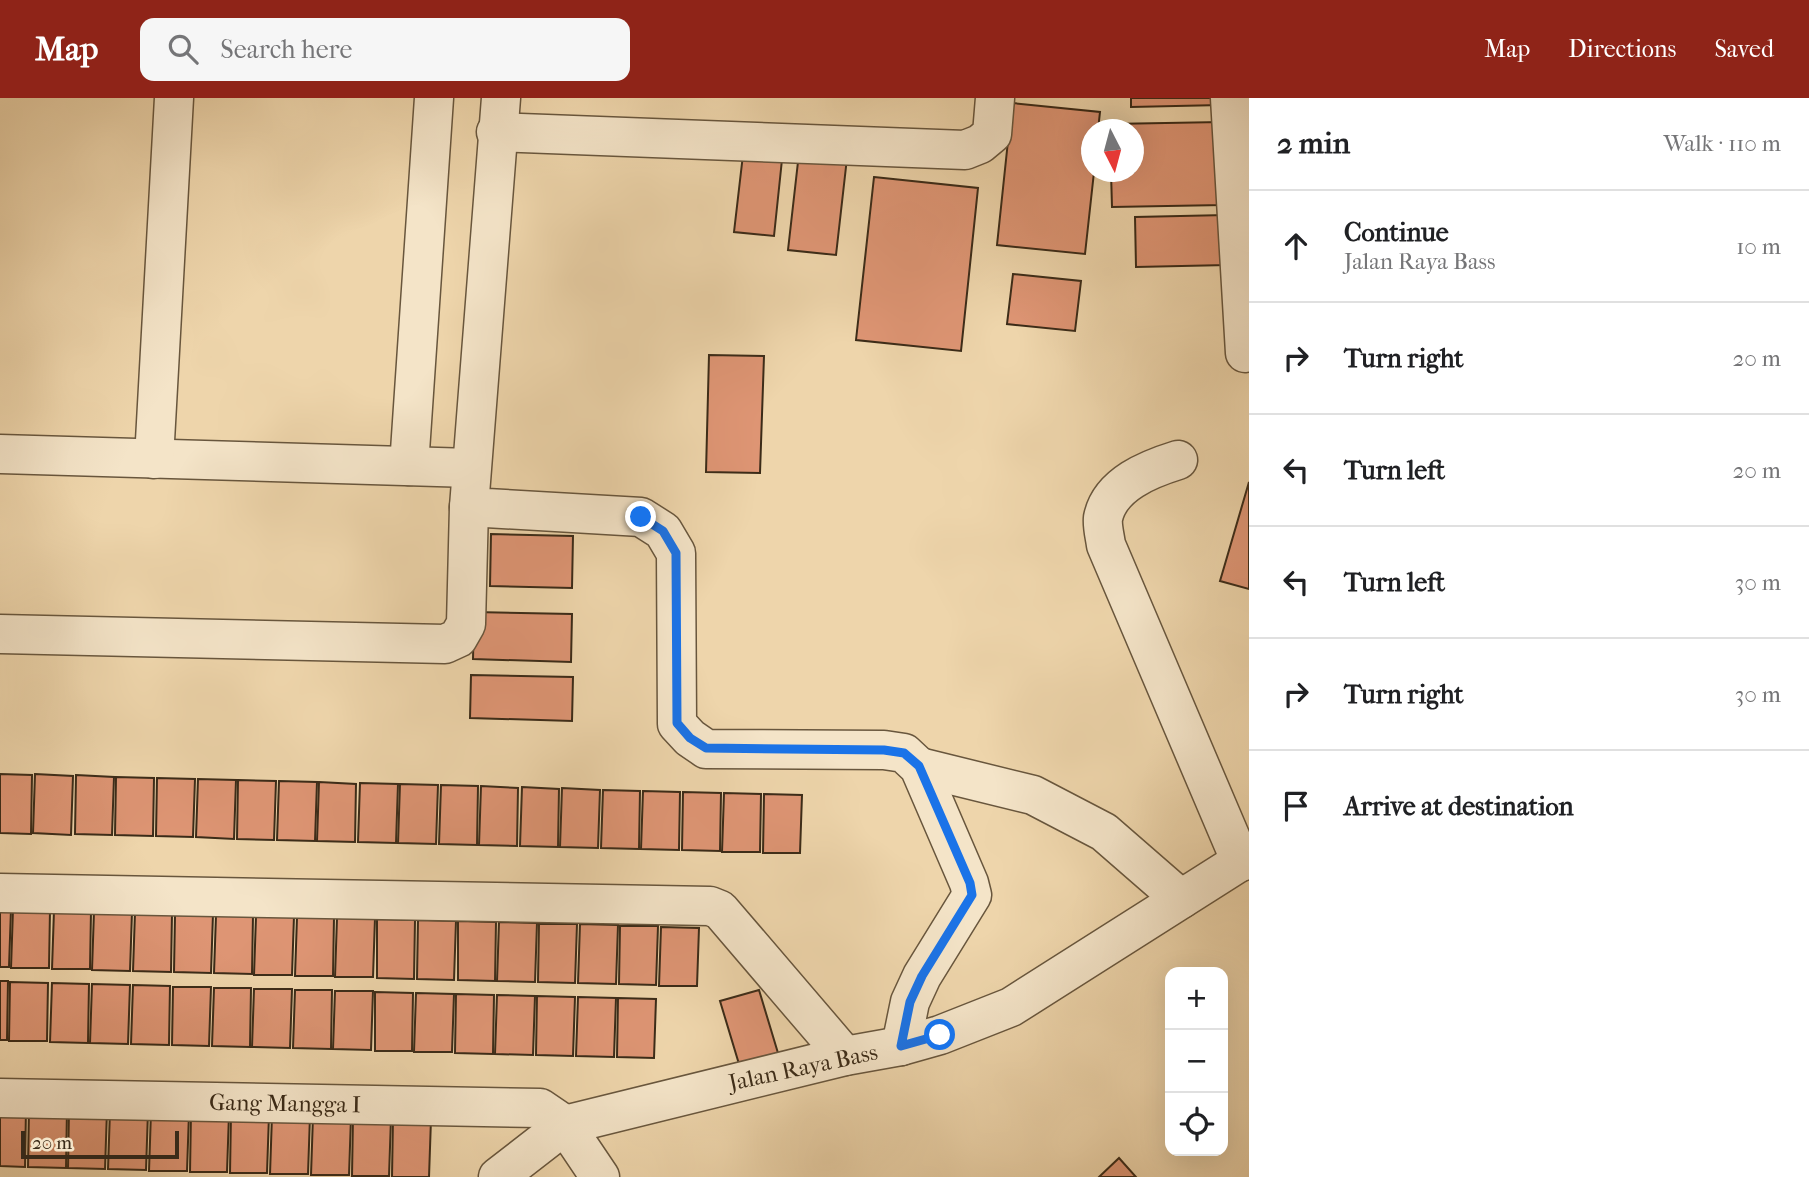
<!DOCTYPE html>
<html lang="en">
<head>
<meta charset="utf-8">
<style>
	:root { --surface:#fff; --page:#f6f6f6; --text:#202124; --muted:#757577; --line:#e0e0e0; --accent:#8f2418 }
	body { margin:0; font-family:"IM FELL French Canon",serif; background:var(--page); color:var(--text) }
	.controls { position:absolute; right:21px; bottom:21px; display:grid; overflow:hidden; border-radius:14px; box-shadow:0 7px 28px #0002 }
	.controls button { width:63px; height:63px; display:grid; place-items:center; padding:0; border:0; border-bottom:2px solid var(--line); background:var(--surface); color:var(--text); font:35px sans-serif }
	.compass { position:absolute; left:1081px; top:21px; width:63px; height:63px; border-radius:50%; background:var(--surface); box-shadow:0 7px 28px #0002; rotate:174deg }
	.scale { position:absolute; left:21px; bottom:18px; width:158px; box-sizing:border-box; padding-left:7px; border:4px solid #3b2b18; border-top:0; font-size:19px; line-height:24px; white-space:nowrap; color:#3b2b18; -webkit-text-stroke:5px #f4e4c8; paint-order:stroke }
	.stop { position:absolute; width:21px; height:21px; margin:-16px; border:5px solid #1a73e8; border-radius:50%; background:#fff }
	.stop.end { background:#1a73e8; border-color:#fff; box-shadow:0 2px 7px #0008 }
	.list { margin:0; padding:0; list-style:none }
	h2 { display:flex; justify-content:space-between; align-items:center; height:91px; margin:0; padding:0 28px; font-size:30px }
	h2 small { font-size:23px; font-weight:400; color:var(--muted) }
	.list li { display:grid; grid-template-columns:46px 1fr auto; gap:21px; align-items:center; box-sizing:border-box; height:112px; padding:0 28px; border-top:2px solid var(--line) }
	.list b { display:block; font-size:26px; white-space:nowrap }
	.list p { margin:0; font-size:23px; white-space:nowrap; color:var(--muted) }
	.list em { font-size:23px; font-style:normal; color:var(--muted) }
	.icon { flex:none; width:38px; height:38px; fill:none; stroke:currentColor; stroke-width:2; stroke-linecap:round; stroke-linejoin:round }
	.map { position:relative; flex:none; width:1249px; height:1079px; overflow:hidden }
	header { display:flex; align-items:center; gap:42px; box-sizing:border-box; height:98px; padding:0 35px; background:var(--accent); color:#fff }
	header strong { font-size:33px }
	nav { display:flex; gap:38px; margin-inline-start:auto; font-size:24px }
	.search { width:490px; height:63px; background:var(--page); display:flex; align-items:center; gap:18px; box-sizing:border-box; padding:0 24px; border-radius:14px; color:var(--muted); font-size:26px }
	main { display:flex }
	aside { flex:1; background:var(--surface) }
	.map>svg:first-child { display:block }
	.building { fill:#de9574; stroke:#3b2b18; stroke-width:2 }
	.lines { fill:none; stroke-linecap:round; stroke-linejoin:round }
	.minor-casing { stroke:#68563d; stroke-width:41 }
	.minor { stroke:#f4e4c8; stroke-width:38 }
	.route { stroke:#1a73e8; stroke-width:9 }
	.labels { text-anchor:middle; stroke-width:7; stroke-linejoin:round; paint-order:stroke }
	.street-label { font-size:23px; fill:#3b2b18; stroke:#f4e4c8 }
</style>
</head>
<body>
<header>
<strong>Map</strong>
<div class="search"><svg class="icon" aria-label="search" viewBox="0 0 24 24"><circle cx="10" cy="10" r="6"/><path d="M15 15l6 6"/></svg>Search here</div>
<nav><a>Map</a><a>Directions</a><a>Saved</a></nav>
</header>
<main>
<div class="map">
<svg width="1249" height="1079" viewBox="0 0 1249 1079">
	<rect width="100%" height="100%" fill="#eed5ab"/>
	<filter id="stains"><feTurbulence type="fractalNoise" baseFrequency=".00286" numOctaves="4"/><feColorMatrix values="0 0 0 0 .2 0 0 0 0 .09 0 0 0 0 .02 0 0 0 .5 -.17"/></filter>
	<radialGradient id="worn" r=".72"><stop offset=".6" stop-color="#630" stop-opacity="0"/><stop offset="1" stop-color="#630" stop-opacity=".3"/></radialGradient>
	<g class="building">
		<path d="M1131 0H1221V7L1131 9Z"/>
		<path d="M1012 5 1100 14 1098 32H1092L1094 74 1085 156 997 147Z"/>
		<path d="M1221 24 1223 107 1112 109 1111 74H1134V32H1110V26Z"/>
		<path d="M744 48 783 52 774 138 734 134Z"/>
		<path d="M799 55 847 60 836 157 788 152Z"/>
		<path d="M874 79 978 90 961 253 856 242Z"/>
		<path d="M1226 117 1227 167 1136 169 1135 119Z"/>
		<path d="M1013 176 1081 183 1075 233 1007 226Z"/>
		<path d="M709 257 764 258 760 375 706 374Z"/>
		<path d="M1249 384V491L1220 483Z"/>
		<path d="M491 436 573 438 572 490 490 488Z"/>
		<path d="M474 514 572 516 571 564 473 561Z"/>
		<path d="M471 577 573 579 572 623 470 620Z"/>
		<path d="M0 676 32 677 31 736 0 735Z"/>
		<path d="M35 676 73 678 71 737 33 735Z"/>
		<path d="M76 677 114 679 112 737 75 736Z"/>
		<path d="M116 679 154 680 153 738 115 737Z"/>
		<path d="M157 680 195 681 193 739 156 738Z"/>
		<path d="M198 681 236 682 234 741 196 739Z"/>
		<path d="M238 682 276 683 274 742 237 741Z"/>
		<path d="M279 683 317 684 315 743 277 742Z"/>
		<path d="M319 684 356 686 355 744 317 743Z"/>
		<path d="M360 685 398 686 396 745 358 744Z"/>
		<path d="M400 686 438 687 436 746 398 745Z"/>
		<path d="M441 687 478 688 477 747 439 746Z"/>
		<path d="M481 688 518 690 517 748 479 747Z"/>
		<path d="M522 689 559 691 558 749 520 748Z"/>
		<path d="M562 690 600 692 598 750 560 749Z"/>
		<path d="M603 692 640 693 639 751 601 750Z"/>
		<path d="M643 693 680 694 679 752 641 751Z"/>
		<path d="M683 694 721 695 720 753 682 752Z"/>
		<path d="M724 695 761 696 760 754H722Z"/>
		<path d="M764 696 802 697 800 755H763Z"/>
		<path d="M0 811H11L9 869H0Z"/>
		<path d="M13 811 50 812 49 870H11Z"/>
		<path d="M54 812 91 813 90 871H52Z"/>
		<path d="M94 813 132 814 130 873 92 872Z"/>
		<path d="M135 814 172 815 171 874 133 873Z"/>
		<path d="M175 816H213L211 875 174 874Z"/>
		<path d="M216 817H253L252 876 214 875Z"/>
		<path d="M256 818H294L292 877H254Z"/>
		<path d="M297 819H334L333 878H295Z"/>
		<path d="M337 820H375L373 879H335Z"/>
		<path d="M377 821 415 822 414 881 377 880Z"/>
		<path d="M418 822 456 823 454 882 417 881Z"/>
		<path d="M458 823 496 824 495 883 458 882Z"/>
		<path d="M499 824 537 825 535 884 497 883Z"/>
		<path d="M539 826H577L575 885 538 884Z"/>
		<path d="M580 826 618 827 616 886 578 885Z"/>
		<path d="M620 828H658L656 887 619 886Z"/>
		<path d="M661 829 699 830 697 888H659Z"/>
		<path d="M0 883H8L7 942H0Z"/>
		<path d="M10 884 48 885 47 943H9Z"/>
		<path d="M52 885 89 886 88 945 50 944Z"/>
		<path d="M92 886 130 887 128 946 90 945Z"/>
		<path d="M133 887 170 888 169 947 131 946Z"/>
		<path d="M173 889H211L209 948 172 947Z"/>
		<path d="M214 890H251L250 949 212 948Z"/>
		<path d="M254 891H292L290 950 252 949Z"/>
		<path d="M295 892H332L331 951 293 950Z"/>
		<path d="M759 892 778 955 739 966 720 903Z"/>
		<path d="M335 893H373L371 952 333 951Z"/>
		<path d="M375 894 413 895 412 953H375Z"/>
		<path d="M416 895 454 896 452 954H414Z"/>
		<path d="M456 896 494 897 493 956 455 955Z"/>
		<path d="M497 897 535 898 533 957 495 956Z"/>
		<path d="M537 898 575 899 573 958 536 957Z"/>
		<path d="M578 899 616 900 614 959 576 958Z"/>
		<path d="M618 900 656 901 654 960 617 959Z"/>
		<path d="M0 1010H26L25 1069 0 1068Z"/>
		<path d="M29 1011H67L66 1070 28 1069Z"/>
		<path d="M69 1012H107L105 1071 68 1070Z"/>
		<path d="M110 1013H148L146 1072 108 1071Z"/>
		<path d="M151 1014 189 1015 187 1073H149Z"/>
		<path d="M191 1015 229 1016 227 1074H190Z"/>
		<path d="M231 1016 269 1017 267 1075H230Z"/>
		<path d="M272 1017 310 1018 308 1076H270Z"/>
		<path d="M313 1018 351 1019 349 1077H311Z"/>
		<path d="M353 1019 391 1020 389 1078H352Z"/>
		<path d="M393 1020 431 1021 429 1079H392Z"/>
		<path d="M1119 1060 1136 1079H1099Z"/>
	</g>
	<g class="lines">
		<defs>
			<g id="minor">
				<path d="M501 0 469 409 641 419 663 433 676 455 677 626 690 640 706 651 884 652 904 655 919 669 969 785 972 797 922 878 910 904 901 948"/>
				<path d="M1230 0 1245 255"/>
				<path d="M496 34 965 52 980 46 992 36 995 0"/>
				<path d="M0 356 471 370"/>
				<path d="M154 361 174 0"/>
				<path d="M1178 362C1149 371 1110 386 1103 420 1102 428 1105 439 1106 447L1241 764"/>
				<path d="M409 368 434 0"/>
				<path d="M0 536 445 546 458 540 466 526 469 409"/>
				<path d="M919 669 1033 697 1104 734 1181 801"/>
				<path d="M0 795 710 808 720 812 845 958"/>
				<path d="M0 1000 540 1010 565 1027 600 1079"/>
				<path d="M498 1079 565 1027 845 958 901 948 940 937 1011 909 1249 758"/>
			</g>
		</defs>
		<use href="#minor" class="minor-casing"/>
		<use href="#minor" class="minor"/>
	</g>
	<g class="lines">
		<path class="route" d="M641 419 663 433 676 455 677 625 690 640 706 650 884 652 904 655 919 668 970 785 972 797 922 878 910 904 901 948 940 937"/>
	</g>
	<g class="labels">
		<g class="street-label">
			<text transform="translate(803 969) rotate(-12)" y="8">Jalan Raya Bass</text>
			<text transform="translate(285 1005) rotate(1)" y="8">Gang Mangga I</text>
		</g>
	</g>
	<rect width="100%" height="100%" filter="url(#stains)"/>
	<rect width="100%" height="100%" fill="url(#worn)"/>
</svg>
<div class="controls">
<button>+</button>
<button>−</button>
<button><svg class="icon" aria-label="locate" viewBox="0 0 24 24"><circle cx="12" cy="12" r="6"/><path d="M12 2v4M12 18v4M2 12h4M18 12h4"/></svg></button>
</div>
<svg class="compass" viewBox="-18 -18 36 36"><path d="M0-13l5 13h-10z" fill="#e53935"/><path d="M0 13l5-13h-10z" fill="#757577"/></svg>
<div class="scale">20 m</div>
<div class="stop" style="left:940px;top:937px"></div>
<div class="stop end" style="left:641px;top:419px"></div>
</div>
<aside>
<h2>2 min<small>Walk · 110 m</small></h2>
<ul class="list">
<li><svg class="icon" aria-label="ahead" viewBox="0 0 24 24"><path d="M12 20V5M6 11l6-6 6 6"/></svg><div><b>Continue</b><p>Jalan Raya Bass</p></div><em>10 m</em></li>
<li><svg class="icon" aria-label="right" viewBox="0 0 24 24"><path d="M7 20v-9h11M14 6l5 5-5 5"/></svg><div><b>Turn right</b></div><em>20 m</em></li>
<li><svg class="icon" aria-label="left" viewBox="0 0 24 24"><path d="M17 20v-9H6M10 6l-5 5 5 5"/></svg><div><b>Turn left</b></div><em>20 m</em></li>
<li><svg class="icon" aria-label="left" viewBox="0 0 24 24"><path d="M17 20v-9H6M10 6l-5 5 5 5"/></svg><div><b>Turn left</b></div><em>30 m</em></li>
<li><svg class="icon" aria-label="right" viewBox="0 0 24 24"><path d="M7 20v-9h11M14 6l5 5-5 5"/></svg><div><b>Turn right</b></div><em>30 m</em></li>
<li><svg class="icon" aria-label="arrive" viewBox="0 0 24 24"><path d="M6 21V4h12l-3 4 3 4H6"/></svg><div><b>Arrive at destination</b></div></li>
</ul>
</aside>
</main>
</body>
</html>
